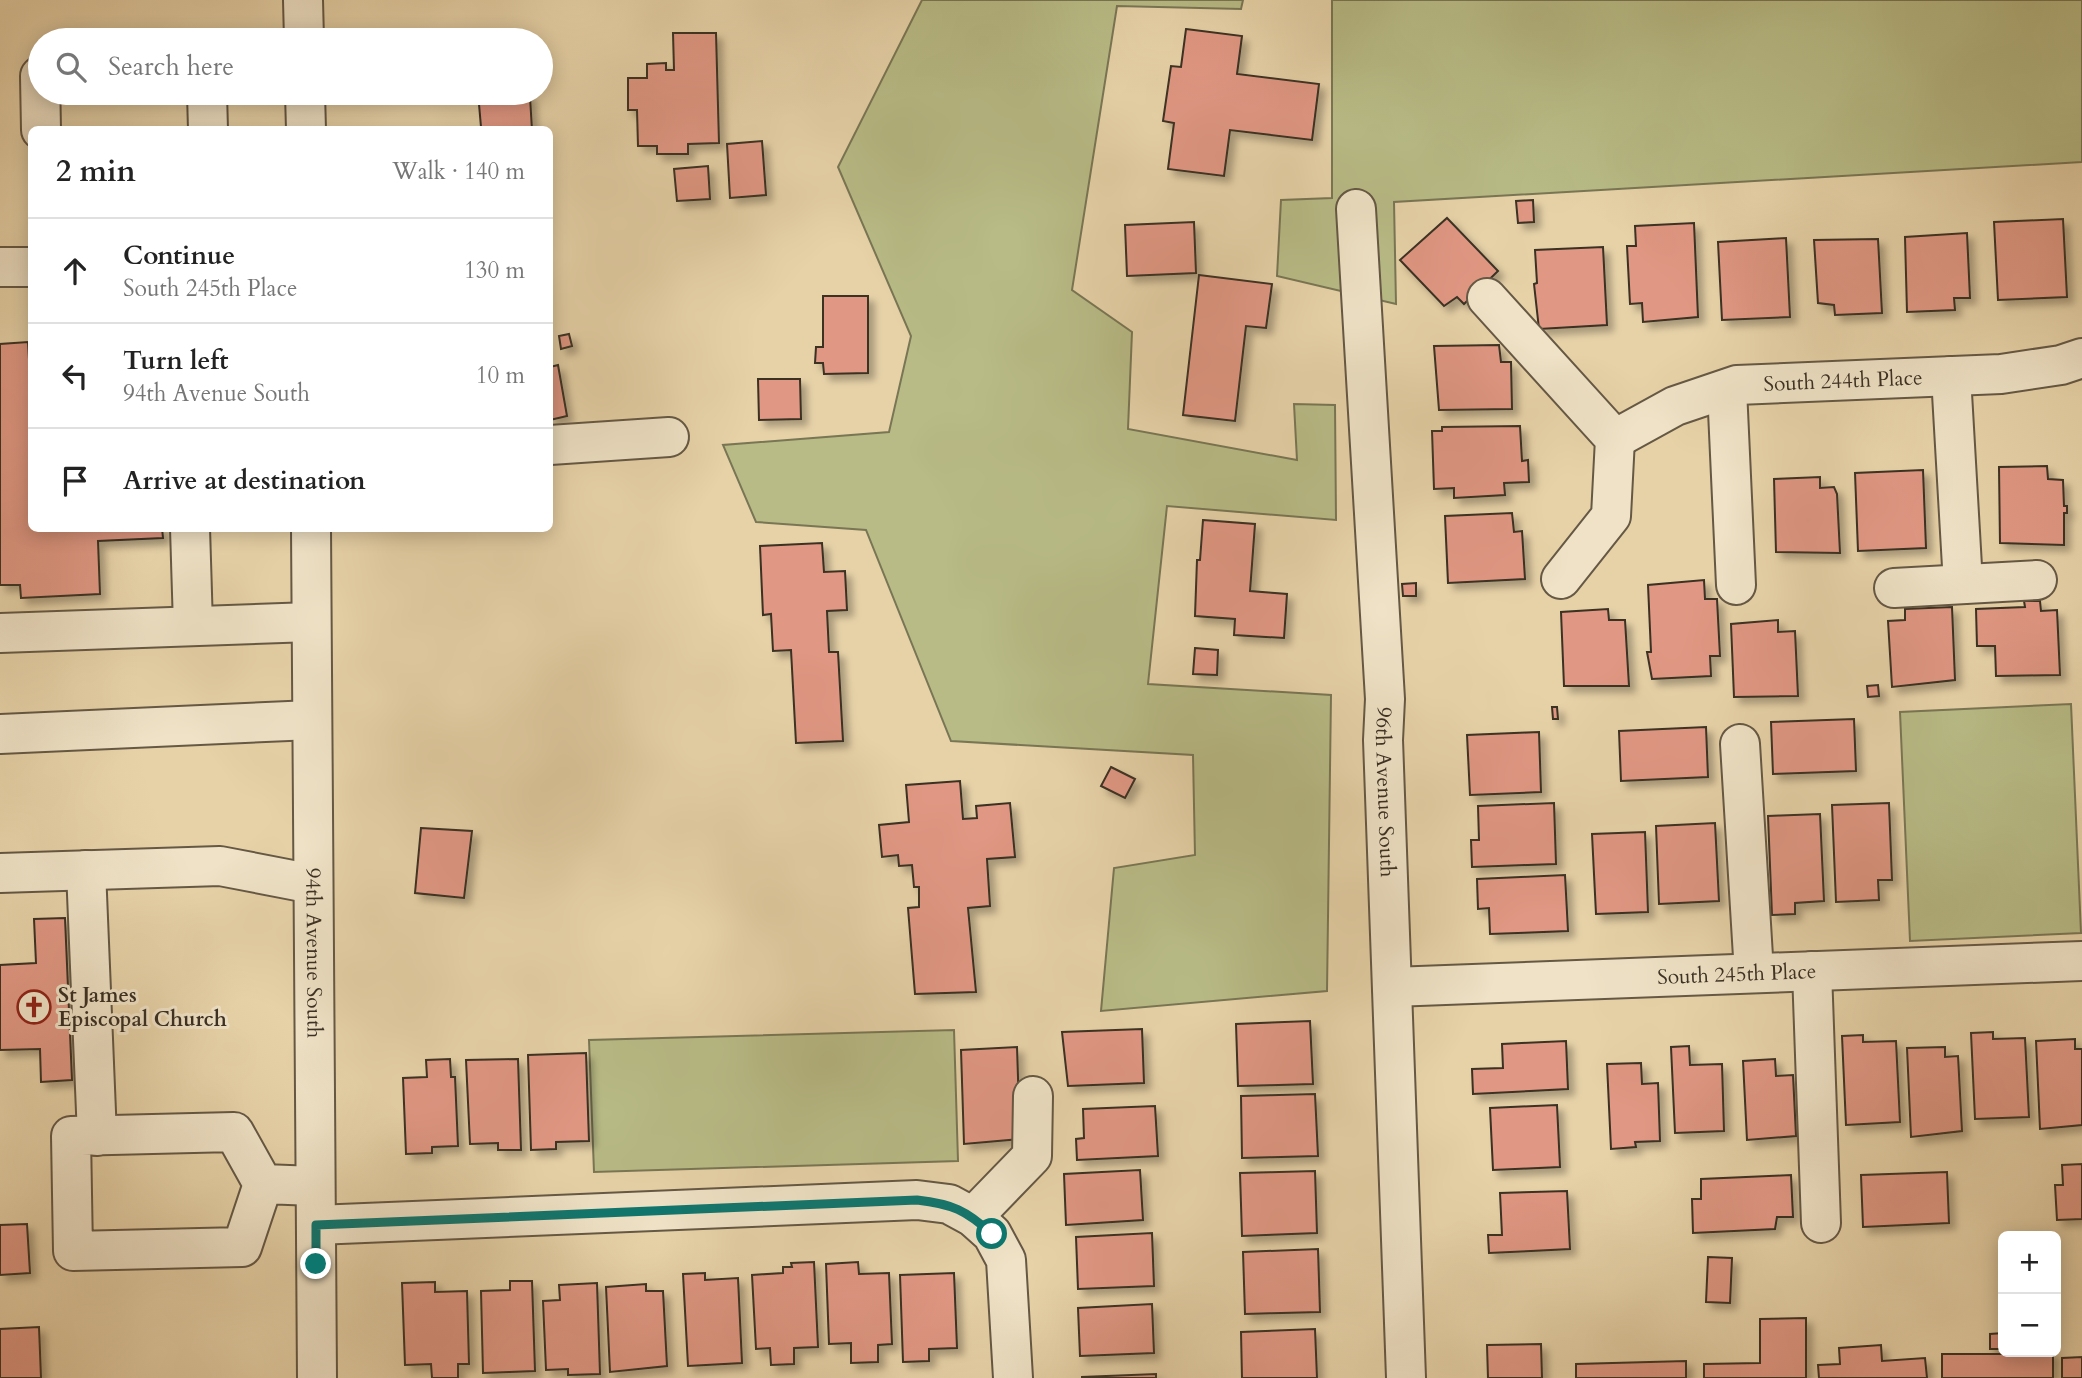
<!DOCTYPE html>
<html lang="en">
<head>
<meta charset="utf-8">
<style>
	:root { --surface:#fff; --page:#f2f2f2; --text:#222; --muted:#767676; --line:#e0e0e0 }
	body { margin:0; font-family:Cardo,serif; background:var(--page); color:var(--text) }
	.controls { position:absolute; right:21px; bottom:21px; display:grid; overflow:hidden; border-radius:10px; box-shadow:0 4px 18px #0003 }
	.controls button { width:63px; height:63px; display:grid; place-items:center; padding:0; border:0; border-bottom:2px solid var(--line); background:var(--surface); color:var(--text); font:35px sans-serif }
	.stop { position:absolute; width:21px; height:21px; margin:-16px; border:5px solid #0f766e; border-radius:50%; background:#fff }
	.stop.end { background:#0f766e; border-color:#fff; box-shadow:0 2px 7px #0008 }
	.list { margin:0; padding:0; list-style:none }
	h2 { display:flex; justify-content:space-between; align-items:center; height:91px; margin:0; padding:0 28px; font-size:30px }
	h2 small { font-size:23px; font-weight:400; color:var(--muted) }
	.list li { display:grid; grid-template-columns:46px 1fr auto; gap:21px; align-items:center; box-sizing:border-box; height:105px; padding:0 28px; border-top:2px solid var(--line) }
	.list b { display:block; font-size:26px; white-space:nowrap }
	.list p { margin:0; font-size:23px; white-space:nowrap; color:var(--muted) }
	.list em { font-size:23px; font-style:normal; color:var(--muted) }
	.icon { flex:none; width:38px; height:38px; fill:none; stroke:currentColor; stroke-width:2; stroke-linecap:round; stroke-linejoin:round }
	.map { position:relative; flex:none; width:2082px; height:1378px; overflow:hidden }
	.search { position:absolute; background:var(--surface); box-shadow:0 4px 18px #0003; left:28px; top:28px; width:525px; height:77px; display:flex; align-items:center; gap:18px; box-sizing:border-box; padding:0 24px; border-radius:38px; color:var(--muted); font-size:26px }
	.panel { position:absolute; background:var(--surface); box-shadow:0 4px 18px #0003; left:28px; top:126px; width:525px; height:406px; border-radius:10px }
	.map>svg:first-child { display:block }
	.green { fill:#b8bb86; stroke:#797655; stroke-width:2 }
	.building { fill:#e09783; stroke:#3a3024; stroke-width:2; filter:url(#shadow) }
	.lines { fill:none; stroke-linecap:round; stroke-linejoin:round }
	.minor-casing { stroke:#655845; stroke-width:42 }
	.minor { stroke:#efe2c6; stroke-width:38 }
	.route { stroke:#0f766e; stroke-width:9 }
	.labels { text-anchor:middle; stroke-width:6; stroke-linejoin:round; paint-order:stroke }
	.street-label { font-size:21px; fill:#3a3024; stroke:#efe2c6 }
	.poi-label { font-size:21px; font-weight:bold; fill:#3a3024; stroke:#efe2c6; text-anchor:start }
</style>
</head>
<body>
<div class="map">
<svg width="2082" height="1378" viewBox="0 0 2082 1378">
	<defs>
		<filter id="shadow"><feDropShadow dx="6" dy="6" stdDeviation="3.5" flood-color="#0004"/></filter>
	</defs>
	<rect width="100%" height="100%" fill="#e7d2a8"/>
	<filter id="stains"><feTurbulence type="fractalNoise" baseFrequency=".00286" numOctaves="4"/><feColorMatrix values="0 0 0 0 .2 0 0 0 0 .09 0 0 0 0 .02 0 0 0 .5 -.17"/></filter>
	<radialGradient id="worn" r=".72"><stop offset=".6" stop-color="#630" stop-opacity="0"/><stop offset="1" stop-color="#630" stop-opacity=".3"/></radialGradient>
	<g class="green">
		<path d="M922 0H1243L1241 9 1117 6 1072 290 1132 332 1128 429 1297 460 1294 404 1335 405 1336 520 1167 506 1148 684 1331 695 1327 991 1101 1011 1114 868 1195 855 1193 755 951 741 866 530 756 522 723 445 889 432 911 336 838 167Z"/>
		<path d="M1332 0H2082V162L1394 202 1396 304 1277 276 1281 200 1332 198Z"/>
		<path d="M2071 704 2081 933 1910 941 1900 712Z"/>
		<path d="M954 1030 958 1161 594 1172 589 1040Z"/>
	</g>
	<g class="building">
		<path d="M1186 29 1242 36 1237 74 1319 84 1312 140 1230 130 1224 176 1168 169 1174 123 1163 121 1171 66 1181 67Z"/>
		<path d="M673 33H716L719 143 688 144V154H657V146H638L637 110H628V78H647V64L666 63V70H674Z"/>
		<path d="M483 93H526L527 98 530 97 532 130 481 127 479 104 485 103Z"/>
		<path d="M762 141 766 195 730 198 727 144Z"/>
		<path d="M708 166 710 199 677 201 674 169Z"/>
		<path d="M1533 200 1534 222 1518 223 1516 201Z"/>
		<path d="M1447 218 1498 271 1464 304 1457 297 1444 306 1400 260Z"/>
		<path d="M2063 219 2067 297 1998 300 1994 222Z"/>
		<path d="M1194 222 1196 273 1127 276 1125 225Z"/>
		<path d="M1694 223 1698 317 1643 322 1642 303 1630 304 1627 246H1636L1635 226Z"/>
		<path d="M1967 233 1970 298H1954L1955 310 1907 312 1905 237Z"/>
		<path d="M1786 238 1790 317 1722 320 1718 242Z"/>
		<path d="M1878 239 1882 313 1835 315 1834 305 1818 303 1814 240Z"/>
		<path d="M1603 247 1607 325 1539 329 1534 284 1537 283 1535 250Z"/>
		<path d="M1199 275 1272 284 1266 328 1246 326 1235 421 1183 415Z"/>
		<path d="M823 296H868V373L824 374 823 363H815L816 347H823Z"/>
		<path d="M569 334 572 346 561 349 559 336Z"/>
		<path d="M28 342 29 359H32V528H162L163 538 98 541 100 594 21 598 20 585H0V344Z"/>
		<path d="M1499 345 1501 362H1511L1512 409 1439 410 1434 346Z"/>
		<path d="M558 365 567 416 550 420V367Z"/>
		<path d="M758 379H800L801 419 759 420Z"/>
		<path d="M1520 426 1522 461 1528 460 1529 482 1504 483 1505 495 1454 498V488L1434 489 1432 431H1442V427Z"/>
		<path d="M2047 466 2048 479 2063 480 2064 506H2067V513H2064V545L2000 543 1999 467Z"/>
		<path d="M1923 470 1926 548 1858 551 1855 473Z"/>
		<path d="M1820 477V488L1834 487 1837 494 1840 553 1776 552 1774 479Z"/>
		<path d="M1512 513 1514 532 1522 531 1525 579 1448 583 1445 516Z"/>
		<path d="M1203 520 1255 524 1250 591 1287 594 1284 638 1234 635 1235 619 1195 616 1197 560H1200Z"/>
		<path d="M822 543 824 572 845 571 847 610 827 611 829 652H838L843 741 796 743 791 650 773 651 771 614 763 615 760 546Z"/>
		<path d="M1704 580 1705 599H1717L1720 656H1710L1711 676 1652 679 1647 652H1651L1648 585Z"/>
		<path d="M1416 583V596H1403L1402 584Z"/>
		<path d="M2024 601H2040L2041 611 2057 610 2060 675 1996 676 1995 646H1977L1976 609 2025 607Z"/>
		<path d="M1952 607 1955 680 1892 687 1888 621 1905 620V609Z"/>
		<path d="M1608 609 1609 620H1625L1629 686H1564L1561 612Z"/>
		<path d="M1778 620V632L1795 631 1798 696 1734 697 1731 624Z"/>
		<path d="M1195 648 1218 650 1217 675 1193 674Z"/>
		<path d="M1878 685 1879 696 1868 697 1867 686Z"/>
		<path d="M1552 707H1557L1558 719H1553Z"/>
		<path d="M1854 719 1856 771 1773 774 1771 722Z"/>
		<path d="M1706 727 1708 777 1621 781 1619 731Z"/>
		<path d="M1539 732 1541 792 1470 795 1467 735Z"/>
		<path d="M1111 767 1135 779 1125 798 1101 786Z"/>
		<path d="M960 781 963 819 977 818 976 806 1010 803 1015 857 987 859 990 906 968 908 976 992 915 994 908 908 919 907V887H914L912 865 899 866 898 855 882 857 879 825 909 822 906 785Z"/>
		<path d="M1554 803 1556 864 1472 867 1471 840H1479L1478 806Z"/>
		<path d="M1889 803 1892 880H1878L1879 900 1836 902 1832 805Z"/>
		<path d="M1820 814 1824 901 1795 903V914L1772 915 1768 816Z"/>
		<path d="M1715 823 1719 901 1659 904 1656 826Z"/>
		<path d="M421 828 472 831 464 898 415 893Z"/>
		<path d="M1645 832 1648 912 1596 914 1592 834Z"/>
		<path d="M1565 875 1568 931 1490 934 1489 908 1478 909 1477 879Z"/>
		<path d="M65 918 72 1080 41 1082 40 1049 0 1050V965L36 963 34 919Z"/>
		<path d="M1310 1021 1313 1084 1238 1086 1236 1024Z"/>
		<path d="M1142 1029 1144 1083 1068 1086 1062 1032Z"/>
		<path d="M1993 1032V1039L2025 1038 2029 1117 1975 1119 1971 1033Z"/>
		<path d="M1863 1035V1042L1896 1041 1900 1122 1846 1125 1842 1036Z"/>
		<path d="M2075 1039V1049H2082V1125L2040 1129 2036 1041Z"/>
		<path d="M1566 1041 1568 1089 1473 1094 1472 1069 1503 1068 1502 1044Z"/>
		<path d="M1689 1046 1690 1065 1722 1064 1724 1131 1675 1133 1671 1047Z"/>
		<path d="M1017 1047 1020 1139 964 1144 961 1050Z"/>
		<path d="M1945 1047V1057L1958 1056 1962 1131 1911 1137 1907 1048Z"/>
		<path d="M586 1053 589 1141 556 1142V1149L531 1150 528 1055Z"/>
		<path d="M450 1059 451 1077H455L458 1146 432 1147V1153L406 1154 403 1078 427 1077 426 1060Z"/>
		<path d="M518 1059 521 1150H498V1143L470 1144 466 1060Z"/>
		<path d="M1775 1059 1776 1076 1793 1075 1796 1136 1747 1140 1743 1061Z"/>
		<path d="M1641 1063 1642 1084 1658 1083 1660 1141 1635 1142 1636 1147 1611 1149 1607 1064Z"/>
		<path d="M1315 1094 1318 1156 1242 1158 1241 1096Z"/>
		<path d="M1557 1105 1560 1167 1493 1170 1490 1108Z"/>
		<path d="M1155 1106 1158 1156 1077 1160 1076 1139 1084 1138 1083 1109Z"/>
		<path d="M2082 1164V1219L2057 1220 2055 1185H2063L2062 1165Z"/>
		<path d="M1140 1170 1143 1220 1066 1225 1064 1174Z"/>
		<path d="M1315 1171 1317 1233 1242 1236 1240 1173Z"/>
		<path d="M1947 1172 1949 1223 1863 1227 1861 1175Z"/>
		<path d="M1791 1175 1793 1217H1777L1775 1229 1693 1233 1692 1199H1701V1179Z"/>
		<path d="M1567 1191 1570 1249 1489 1253 1488 1235H1502L1500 1193Z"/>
		<path d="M27 1224 30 1273 0 1275V1225Z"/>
		<path d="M1152 1233 1154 1286 1078 1289 1076 1237Z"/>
		<path d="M1318 1249 1320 1312 1245 1314 1243 1252Z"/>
		<path d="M1708 1257 1732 1258 1730 1303 1706 1302Z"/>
		<path d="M814 1262 818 1347 794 1348V1364L771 1365 770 1348 756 1349 752 1275 783 1273V1267H792L791 1263Z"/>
		<path d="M858 1262 859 1274 889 1273 892 1344 878 1345V1362L851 1363V1343L829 1344 826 1264Z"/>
		<path d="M705 1273V1280L738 1278 742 1363 688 1366 683 1274Z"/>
		<path d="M954 1273 957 1348 929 1349V1361L903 1362 900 1275Z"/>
		<path d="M510 1281H532L535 1371 483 1373 481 1291 510 1290Z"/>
		<path d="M435 1282V1292L467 1291 469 1364H458V1378H432L431 1364 405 1365 402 1283Z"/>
		<path d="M597 1283 600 1374 568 1375V1369L546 1370 543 1301 560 1300 559 1285Z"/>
		<path d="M646 1284V1291H663L667 1366 610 1372 606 1287Z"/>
		<path d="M1152 1304 1154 1353 1080 1356 1078 1308Z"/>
		<path d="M1806 1318V1378H1704V1364L1760 1363V1319Z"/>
		<path d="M39 1327 41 1378H0V1329Z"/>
		<path d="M1315 1329 1317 1378H1242L1241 1332Z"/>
		<path d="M2003 1333V1349H1990V1334Z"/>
		<path d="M1541 1344 1542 1378H1488L1487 1345Z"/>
		<path d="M1881 1345 1882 1361 1925 1358 1927 1378H1819L1818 1365 1840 1364 1839 1348Z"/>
		<path d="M2014 1352H2053V1378H1942V1354H2014Z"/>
		<path d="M2082 1357V1378H2062V1358Z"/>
		<path d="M1686 1361V1378H1576V1364Z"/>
		<path d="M1156 1374V1378H1082V1377Z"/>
	</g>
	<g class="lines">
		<defs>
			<g id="minor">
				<path d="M303 0 304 40"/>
				<path d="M40 76 41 130"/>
				<path d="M207 93 208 130"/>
				<path d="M305 93 306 130"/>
				<path id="s1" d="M1356 209 1385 699 1383 740 1406 1378"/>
				<path d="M0 267H32"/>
				<path d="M1487 298 1615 439 1611 516 1561 579"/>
				<path d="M1951 376 1963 584"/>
				<path d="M1727 389 1736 585"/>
				<path id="s2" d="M1615 439 1675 406 1737 385 2001 374 2061 365 2082 358"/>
				<path d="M550 445 669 437"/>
				<path d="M190 528 193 626"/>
				<path id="s3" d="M311 528 317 1378"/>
				<path d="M1894 588 2037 580"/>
				<path d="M0 633 311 622"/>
				<path d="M0 734 312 720"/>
				<path d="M1740 744 1754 973"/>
				<path d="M86 870 97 1136"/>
				<path d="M0 873 220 866 313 884"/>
				<path d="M1812 971 1821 1223"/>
				<path id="s4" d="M1392 987 2082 961"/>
				<path d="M263 1184 234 1132 71 1136 73 1251 242 1247 263 1184 315 1186"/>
				<path d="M973 1217 1032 1156 1033 1096"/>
				<path d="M316 1225 917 1200 949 1204 973 1217 992 1234 1006 1260 1013 1378"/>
			</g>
		</defs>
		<use href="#minor" class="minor-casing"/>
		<use href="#minor" class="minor"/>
	</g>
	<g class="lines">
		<path class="route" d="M316 1264V1225L917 1200C952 1204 966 1210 992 1234"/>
	</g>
	<defs>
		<symbol id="church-ring" viewBox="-11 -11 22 22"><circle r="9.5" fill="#efe2c6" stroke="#8f2418" stroke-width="1.5"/><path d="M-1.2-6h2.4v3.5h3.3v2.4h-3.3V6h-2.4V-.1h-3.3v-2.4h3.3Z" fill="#8f2418"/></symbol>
	</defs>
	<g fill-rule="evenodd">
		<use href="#church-ring" x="15" y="988" width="38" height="38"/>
	</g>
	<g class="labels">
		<g class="street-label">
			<text dy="7" stroke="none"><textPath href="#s2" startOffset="240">South 244th Place</textPath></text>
			<text dy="7" stroke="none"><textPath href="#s1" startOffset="584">96th Avenue South</textPath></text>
			<text dy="7" stroke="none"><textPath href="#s3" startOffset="425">94th Avenue South</textPath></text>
			<text dy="7" stroke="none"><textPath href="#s4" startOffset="345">South 245th Place</textPath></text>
		</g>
		<g class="poi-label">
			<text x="58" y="1002">St James<tspan x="58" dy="24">Episcopal Church</tspan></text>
		</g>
	</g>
	<rect width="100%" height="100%" filter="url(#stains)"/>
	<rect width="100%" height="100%" fill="url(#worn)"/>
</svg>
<div class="controls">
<button>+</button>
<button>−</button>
</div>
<div class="stop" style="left:992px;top:1234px"></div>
<div class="stop end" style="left:316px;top:1264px"></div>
<div class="search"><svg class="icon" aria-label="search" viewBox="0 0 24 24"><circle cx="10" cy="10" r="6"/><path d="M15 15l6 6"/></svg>Search here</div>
<section class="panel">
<h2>2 min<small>Walk · 140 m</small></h2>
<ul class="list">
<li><svg class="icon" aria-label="ahead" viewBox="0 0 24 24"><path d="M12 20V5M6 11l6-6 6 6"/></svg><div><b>Continue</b><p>South 245th Place</p></div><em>130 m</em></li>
<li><svg class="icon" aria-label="left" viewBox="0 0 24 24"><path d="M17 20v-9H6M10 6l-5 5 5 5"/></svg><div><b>Turn left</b><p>94th Avenue South</p></div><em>10 m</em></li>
<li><svg class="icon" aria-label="arrive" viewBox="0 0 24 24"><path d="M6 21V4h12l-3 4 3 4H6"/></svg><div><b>Arrive at destination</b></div></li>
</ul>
</section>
</div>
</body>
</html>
